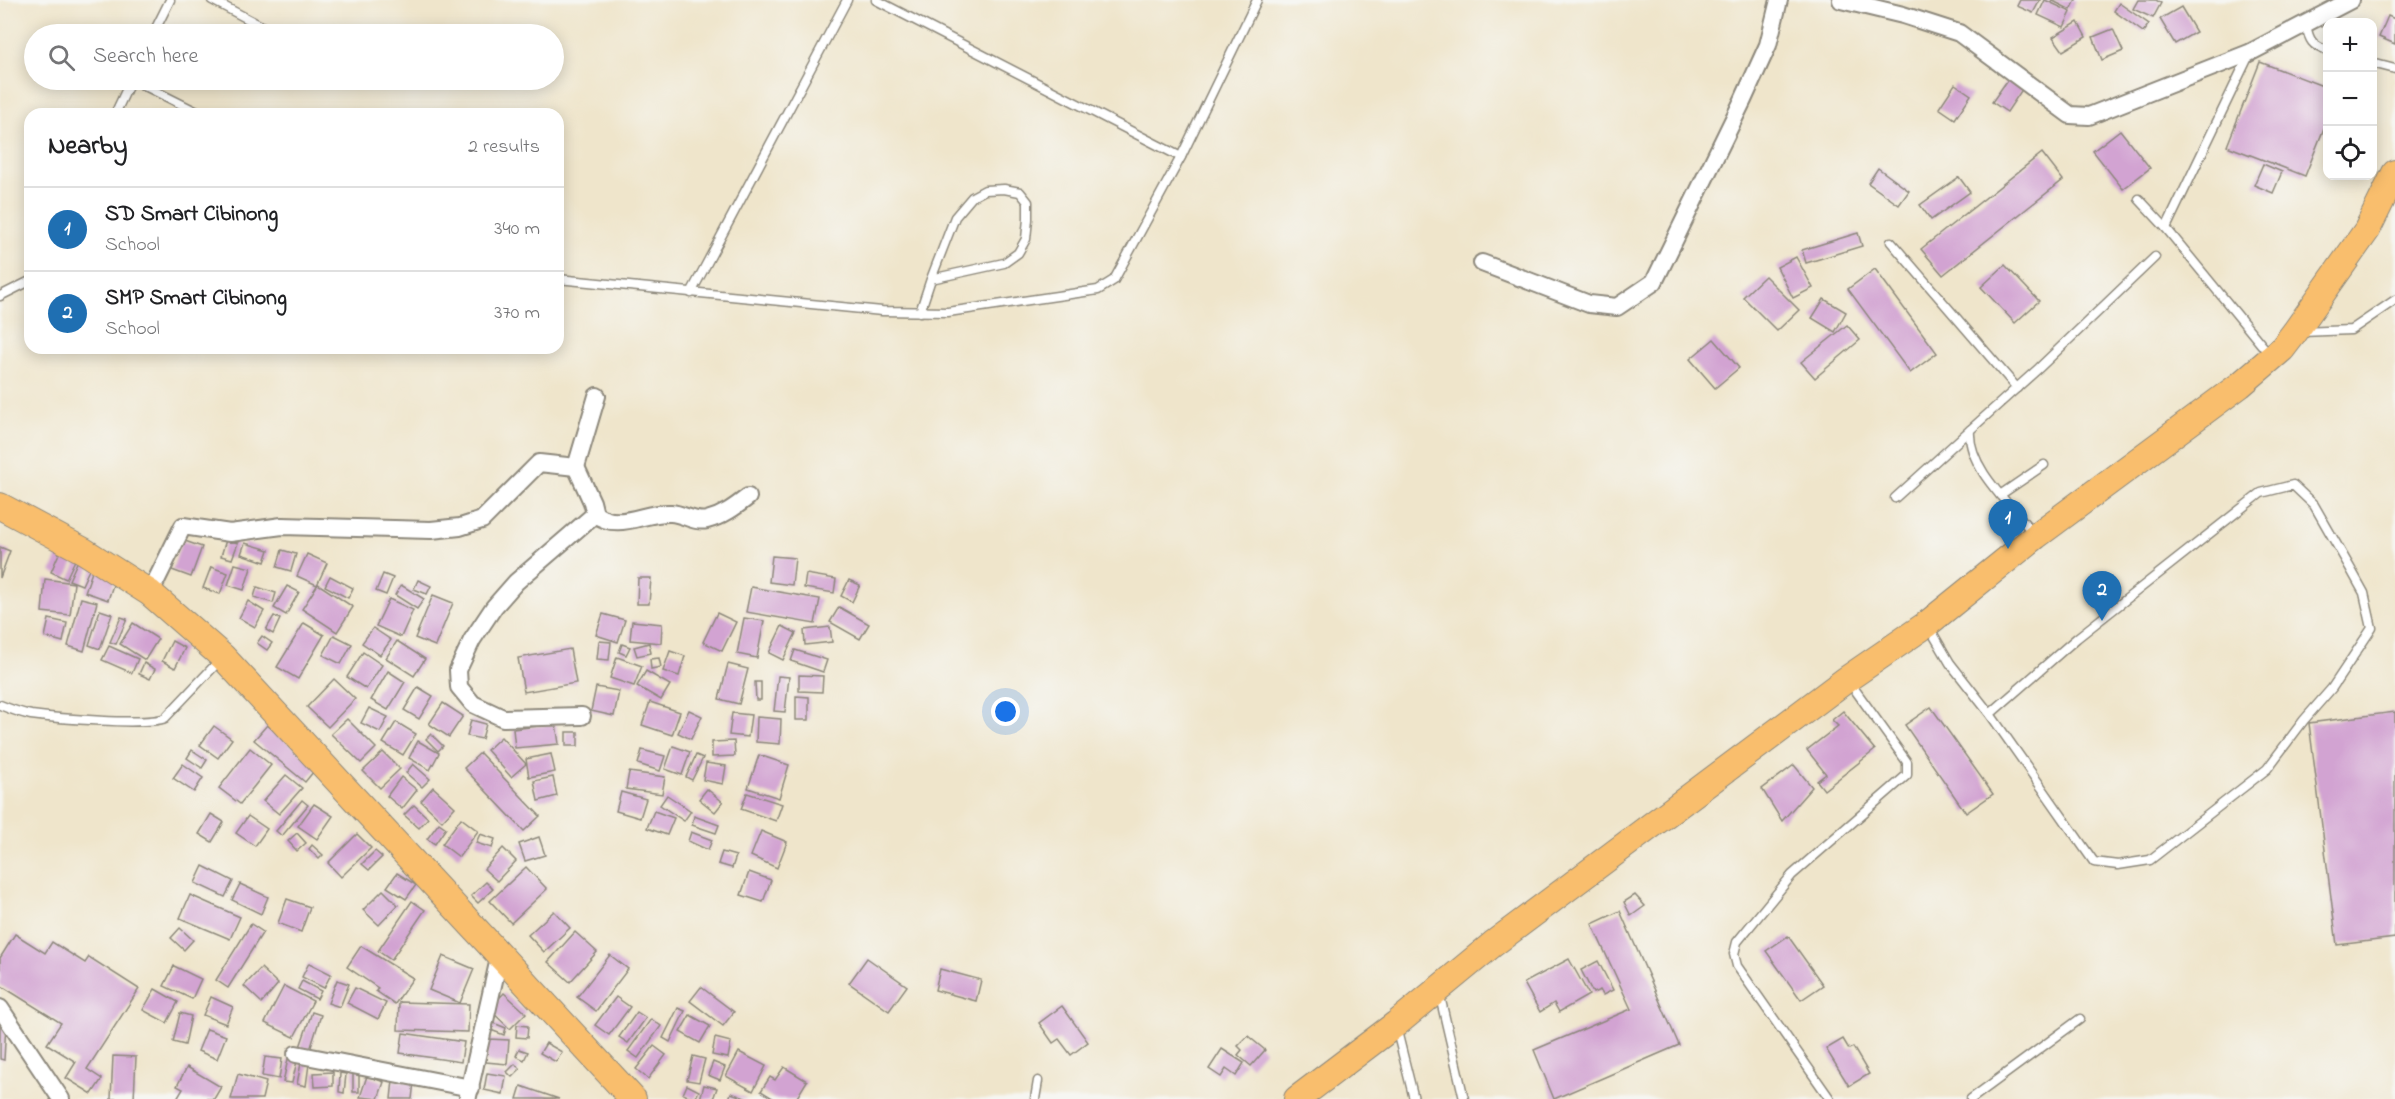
<!DOCTYPE html>
<html lang="en">
<head>
<meta charset="utf-8">
<style>
	:root { --surface:#fff; --page:#f2f2f2; --text:#202124; --muted:#757577; --line:#e0e0e0; --accent:#1f6fb2 }
	body { margin:0; font-family:"Indie Flower",sans-serif; background:var(--page); color:var(--text) }
	.controls { position:absolute; right:18px; top:18px; display:grid; overflow:hidden; border-radius:12px; box-shadow:0 3px 15px #0003 }
	.controls button { width:54px; height:54px; display:grid; place-items:center; padding:0; border:0; border-bottom:2px solid var(--line); background:var(--surface); color:var(--text); font:30px sans-serif }
	.you { position:absolute; left:1006px; top:712px; width:21px; height:21px; margin:-15px; border:4px solid #fff; border-radius:50%; background:#1a73e8; box-shadow:0 0 0 9px #1a73e833 }
	.badge { display:grid; place-items:center; width:39px; height:39px; border-radius:50%; background:var(--accent); color:#fff; font-size:20px; font-weight:700 }
	.pin { position:absolute; translate:-50% -50px; filter:drop-shadow(0 2px 3px #0008) }
	.pin::after { content:''; position:absolute; top:32px; width:21px; height:18px; background:inherit; clip-path:polygon(0 0,100% 0,50% 100%) }
	.list { margin:0; padding:0; list-style:none }
	h2 { display:flex; justify-content:space-between; align-items:center; height:78px; margin:0; padding:0 24px; font-size:26px }
	h2 small { font-size:20px; font-weight:400; color:var(--muted) }
	.list li { display:grid; grid-template-columns:39px 1fr auto; gap:18px; align-items:center; box-sizing:border-box; height:84px; padding:0 24px; border-top:2px solid var(--line) }
	.list b { display:block; font-size:22px; white-space:nowrap }
	.list p { margin:0; font-size:20px; white-space:nowrap; color:var(--muted) }
	.list em { font-size:20px; font-style:normal; color:var(--muted) }
	.icon { flex:none; width:33px; height:33px; fill:none; stroke:currentColor; stroke-width:2; stroke-linecap:round; stroke-linejoin:round }
	.map { position:relative; flex:none; width:2395px; height:1099px; overflow:hidden }
	.search { position:absolute; background:var(--surface); box-shadow:0 3px 15px #0003; left:24px; top:24px; width:540px; height:66px; display:flex; align-items:center; gap:15px; box-sizing:border-box; padding:0 21px; border-radius:33px; color:var(--muted); font-size:22px }
	.panel { position:absolute; background:var(--surface); box-shadow:0 3px 15px #0003; left:24px; top:108px; width:540px; height:246px; border-radius:18px }
	.map>svg:first-child { display:block }
	.building { fill:#d2a3d2 }
	.lines { fill:none; stroke-linecap:round; stroke-linejoin:round }
	.service-casing { stroke:#8d887b; stroke-width:11 }
	.minor-casing { stroke:#8d887b; stroke-width:20 }
	.primary-casing { stroke:#8d887b; stroke-width:28 }
	.service { stroke:#fff; stroke-width:8 }
	.minor { stroke:#fff; stroke-width:16 }
	.primary { stroke:#f9be6d; stroke-width:26 }
</style>
</head>
<body>
<div class="map">
<svg width="2395" height="1099" viewBox="0 0 2395 1099">
	<rect width="100%" height="100%" fill="#f6f6f2"/>
	<filter id="ink" filterUnits="userSpaceOnUse"><feTurbulence type="fractalNoise" baseFrequency=".0167" numOctaves="2"/><feDisplacementMap in="SourceGraphic" scale="12" xChannelSelector="R" yChannelSelector="G"/><feConvolveMatrix kernelMatrix="1 2 1 2 8 2 1 2 1" color-interpolation-filters="sRGB"/></filter>
	<filter id="wash" filterUnits="userSpaceOnUse"><feTurbulence type="fractalNoise" baseFrequency=".008" numOctaves="4" result="noise"/><feDisplacementMap in="SourceGraphic" scale="24" xChannelSelector="R" yChannelSelector="G"/><feGaussianBlur stdDeviation="1.35" result="paint"/><feColorMatrix in="noise" values="0 0 0 0 0 0 0 0 0 0 0 0 0 0 0 0 0 1.4 0 .05"/><feComposite in="paint" operator="in"/></filter>
	<g filter="url(#wash)">
		<rect width="100%" height="100%" fill="#efe5cb"/>
		<g id="blocks">
			<g class="building">
				<path d="M2020 0H2040L2033 13 2017 6Z"/>
				<path d="M2045 0 2071 12 2064 27 2038 15Z"/>
				<path d="M2051 0H2076L2071 10Z"/>
				<path d="M2138 0H2156L2161 3 2153 18 2133 9Z"/>
				<path d="M2119 3 2149 24 2143 32 2114 11Z"/>
				<path d="M2181 7 2196 32 2175 44 2160 19Z"/>
				<path d="M2388 16 2395 19V44L2379 37Z"/>
				<path d="M2078 22 2086 37 2063 51 2053 37Z"/>
				<path d="M2113 29 2123 51 2102 60 2093 37Z"/>
				<path d="M2260 62 2328 88V118L2305 176 2227 146Z"/>
				<path d="M2011 75 2025 85 2007 112 1992 102Z"/>
				<path d="M1955 84 1971 95 1955 119 1939 108Z"/>
				<path d="M2120 130 2150 168 2123 189 2093 151Z"/>
				<path d="M2042 153 2063 180 1943 275 1921 249Z"/>
				<path d="M2263 164 2282 172 2273 193 2254 185Z"/>
				<path d="M1878 168 1909 191 1899 205 1868 183Z"/>
				<path d="M1959 177 1970 192 1931 220 1920 205Z"/>
				<path d="M1858 233 1862 246 1806 263 1802 250Z"/>
				<path d="M1796 257 1813 288 1793 298 1777 267Z"/>
				<path d="M2005 265 2039 301 2015 323 1981 287Z"/>
				<path d="M1875 269 1937 353 1910 373 1848 289Z"/>
				<path d="M1765 276 1799 310 1777 331 1743 297Z"/>
				<path d="M1824 299 1846 312 1835 332 1812 318Z"/>
				<path d="M1847 325 1860 340 1815 378 1801 362Z"/>
				<path d="M1714 339 1739 368 1715 388 1690 359Z"/>
				<path d="M182 540 202 547 191 577 172 570Z"/>
				<path d="M226 540 238 543 232 559 221 556Z"/>
				<path d="M245 543 269 550 265 562 241 554Z"/>
				<path d="M0 547 10 551 0 578Z"/>
				<path d="M61 549 77 556 66 579 51 572Z"/>
				<path d="M282 550 296 554 291 571 277 567Z"/>
				<path d="M307 554 327 563 317 585 297 576Z"/>
				<path d="M80 556 93 561 82 585 69 580Z"/>
				<path d="M772 556 795 558 792 585 769 582Z"/>
				<path d="M235 564 251 568 244 590 228 585Z"/>
				<path d="M94 566 117 573 108 600 85 592Z"/>
				<path d="M211 567 228 573 220 594 203 588Z"/>
				<path d="M383 574 393 578 386 595 376 591Z"/>
				<path d="M806 574 836 579 834 593 804 588Z"/>
				<path d="M330 576 353 588 348 598 325 586Z"/>
				<path d="M638 578H651L649 604H637Z"/>
				<path d="M45 579 74 583 70 615 42 612Z"/>
				<path d="M418 580 431 586 427 594 414 589Z"/>
				<path d="M849 580 860 585 852 602 841 596Z"/>
				<path d="M318 584 353 607 337 632 302 609Z"/>
				<path d="M401 585 424 599 417 609 395 595Z"/>
				<path d="M287 586 299 592 286 615 274 608Z"/>
				<path d="M257 587 276 593 273 603 254 597Z"/>
				<path d="M751 587 820 599 815 624 746 612Z"/>
				<path d="M433 595 453 603 435 646 415 638Z"/>
				<path d="M81 598 97 602 84 651 68 646Z"/>
				<path d="M389 599 413 610 401 637 376 626Z"/>
				<path d="M248 601 264 611 255 627 239 618Z"/>
				<path d="M839 607 869 624 860 639 830 622Z"/>
				<path d="M100 610 112 614 100 649 89 645Z"/>
				<path d="M717 613 736 622 722 651 703 642Z"/>
				<path d="M603 614 625 620 618 642 596 635Z"/>
				<path d="M274 616 280 619 273 634 266 630Z"/>
				<path d="M121 617 127 619 116 644 110 642Z"/>
				<path d="M744 618 764 621 757 658 737 654Z"/>
				<path d="M49 619 67 623 63 642 45 637Z"/>
				<path d="M632 621 662 624 661 643 630 640Z"/>
				<path d="M133 623 158 639 145 660 120 644Z"/>
				<path d="M304 623 324 635 298 679 277 667Z"/>
				<path d="M782 626 796 633 783 660 769 653Z"/>
				<path d="M830 627 832 642 805 645 804 630Z"/>
				<path d="M373 628 391 640 380 655 362 643Z"/>
				<path d="M334 635 352 644 341 664 323 655Z"/>
				<path d="M262 636 272 643 267 650 257 643Z"/>
				<path d="M172 641 185 648 175 668 162 661Z"/>
				<path d="M397 641 425 659 414 676 386 658Z"/>
				<path d="M599 641 611 642 609 660 597 659Z"/>
				<path d="M649 643 651 653 637 656 634 647Z"/>
				<path d="M622 644 630 647 626 655 619 652Z"/>
				<path d="M109 646 138 659 132 673 102 660Z"/>
				<path d="M570 649 576 683 524 692 518 658Z"/>
				<path d="M795 650 827 660 823 672 791 661Z"/>
				<path d="M670 651 685 656 679 676 663 671Z"/>
				<path d="M363 652 382 665 366 689 347 677Z"/>
				<path d="M617 657 642 666 634 686 610 678Z"/>
				<path d="M659 658 661 667 651 669 650 659Z"/>
				<path d="M144 663 155 669 150 679 139 674Z"/>
				<path d="M728 664 748 669 739 704 719 699Z"/>
				<path d="M388 671 405 682 388 710 371 700Z"/>
				<path d="M646 671 670 685 661 700 637 686Z"/>
				<path d="M799 675 823 676 822 692 799 691Z"/>
				<path d="M778 676 789 677 785 712 774 711Z"/>
				<path d="M334 679 355 699 328 727 307 707Z"/>
				<path d="M755 682H761V700H756Z"/>
				<path d="M418 687 433 696 419 719 404 710Z"/>
				<path d="M596 687 619 691 614 716 591 711Z"/>
				<path d="M796 696 809 697V720H796Z"/>
				<path d="M650 702 680 712 672 735 642 725Z"/>
				<path d="M443 703 463 716 449 737 429 724Z"/>
				<path d="M1931 707 1993 794 1966 813 1905 725Z"/>
				<path d="M369 708 388 717 380 732 361 723Z"/>
				<path d="M689 710 702 716 691 739 678 733Z"/>
				<path d="M1843 711 1875 750 1824 790 1817 781 1826 774 1807 750 1838 726 1832 720Z"/>
				<path d="M2395 712V938L2337 945 2309 723Z"/>
				<path d="M732 713 751 715 748 737 729 735Z"/>
				<path d="M757 717 781 719 780 744 756 742Z"/>
				<path d="M347 719 376 748 361 763 331 734Z"/>
				<path d="M471 720 486 724 482 739 467 736Z"/>
				<path d="M396 722 416 734 403 755 383 743Z"/>
				<path d="M556 724 559 744 515 748 513 729Z"/>
				<path d="M267 725 318 766 305 782 254 740Z"/>
				<path d="M214 726 232 739 218 758 200 745Z"/>
				<rect x="566" y="732" width="12" height="14"/>
				<path d="M431 734 443 746 438 751 426 739Z"/>
				<path d="M501 737 526 764 511 777 487 750Z"/>
				<path d="M418 741 439 753 430 770 409 758Z"/>
				<path d="M734 741 735 756 712 757V742Z"/>
				<path d="M673 746 690 752 682 775 665 769Z"/>
				<path d="M250 748 271 765 240 804 219 788Z"/>
				<path d="M192 750 207 760 202 768 187 758Z"/>
				<path d="M642 750 665 756 660 771 638 764Z"/>
				<path d="M383 752 400 769 380 788 363 771Z"/>
				<path d="M480 753 540 816 524 831 464 768Z"/>
				<path d="M551 754 555 772 529 777 526 759Z"/>
				<path d="M696 755 703 758 692 780 686 777Z"/>
				<path d="M759 755 789 765 779 798 748 788Z"/>
				<path d="M706 763 726 766 723 784 703 780Z"/>
				<path d="M183 764 203 778 194 792 173 778Z"/>
				<path d="M413 764 430 779 422 787 406 773Z"/>
				<path d="M1794 765 1812 787 1782 821 1762 789Z"/>
				<path d="M629 772 665 777 662 794 626 789Z"/>
				<path d="M286 775 302 788 279 814 263 801Z"/>
				<path d="M401 777 417 790 402 809 387 796Z"/>
				<path d="M553 777 557 796 538 801 534 781Z"/>
				<path d="M433 787 455 807 442 821 421 801Z"/>
				<path d="M707 789 723 802 715 812 699 799Z"/>
				<path d="M621 792 646 799 640 818 616 811Z"/>
				<path d="M747 793 782 804 776 821 741 809Z"/>
				<path d="M667 795 691 811 684 821 660 805Z"/>
				<path d="M302 800 308 805 282 836 276 831Z"/>
				<path d="M314 804 333 816 317 839 298 826Z"/>
				<path d="M414 805 428 818 419 828 404 815Z"/>
				<path d="M654 811 674 818 667 835 647 828Z"/>
				<path d="M211 814 224 822 212 842 199 834Z"/>
				<path d="M248 816 267 829 255 846 236 833Z"/>
				<path d="M694 816 719 825 716 833 692 825Z"/>
				<path d="M461 818 478 831 459 857 442 844Z"/>
				<path d="M439 823 446 828 435 844 427 839Z"/>
				<path d="M761 831 787 842 777 868 751 856Z"/>
				<path d="M691 832 712 840 708 850 688 841Z"/>
				<path d="M297 833 306 843 297 851 288 841Z"/>
				<path d="M357 834 371 848 341 877 328 863Z"/>
				<path d="M480 834 495 839 492 848 476 843Z"/>
				<path d="M539 837 545 855 525 861 519 844Z"/>
				<path d="M312 845 323 855 319 859 309 849Z"/>
				<path d="M503 848 516 861 497 881 484 869Z"/>
				<path d="M375 851 382 857 369 870 362 864Z"/>
				<path d="M722 852 736 856 732 868 718 864Z"/>
				<path d="M203 866 233 881 225 897 195 883Z"/>
				<path d="M526 867 547 889 511 923 490 901Z"/>
				<path d="M749 872 771 880 763 902 741 895Z"/>
				<path d="M397 873 416 885 406 899 387 887Z"/>
				<path d="M486 882 493 889 478 903 471 896Z"/>
				<path d="M240 884 268 897 261 914 232 900Z"/>
				<path d="M383 890 398 905 379 925 363 910Z"/>
				<path d="M190 895 240 917 230 939 180 918Z"/>
				<path d="M1635 895 1645 906 1631 916 1624 902Z"/>
				<path d="M287 899 310 907 301 932 278 923Z"/>
				<path d="M412 901 425 910 391 960 378 951Z"/>
				<path d="M554 911 570 928 544 952 528 935Z"/>
				<path d="M1620 911 1679 1045 1554 1099 1534 1050 1631 1009 1592 924Z"/>
				<path d="M251 924 263 932 228 988 216 980Z"/>
				<path d="M180 928 193 940 184 950 171 938Z"/>
				<path d="M575 932 597 952 570 982 548 962Z"/>
				<path d="M15 934 45 953 52 942 85 963 89 957 139 989 87 1069 102 1079 92 1094 66 1078 76 1062 47 1044 61 1023 0 985V958Z"/>
				<path d="M1788 936 1823 985 1801 1000 1766 951Z"/>
				<path d="M361 946 413 978 395 1004 376 991 378 988 347 967Z"/>
				<path d="M610 955 628 969 596 1011 577 997Z"/>
				<path d="M443 956 474 969 460 1003 429 990Z"/>
				<path d="M867 958 907 986 889 1011 849 983Z"/>
				<path d="M1569 959 1589 995 1559 1012 1554 1003 1540 1012 1524 983Z"/>
				<path d="M1598 961 1613 990 1603 995 1600 990 1593 993 1581 970Z"/>
				<path d="M309 963 331 974 324 988 302 977Z"/>
				<path d="M174 966 201 979 192 999 164 986Z"/>
				<path d="M261 968 278 984 262 1003 244 986Z"/>
				<path d="M940 969 981 980 976 1001 935 990Z"/>
				<path d="M337 980 349 984 340 1007 328 1003Z"/>
				<path d="M302 981 321 991 317 999 298 989Z"/>
				<path d="M284 986 313 1001 294 1037 265 1023Z"/>
				<path d="M701 987 734 1012 723 1026 690 1001Z"/>
				<path d="M355 988 386 1003 378 1019 347 1003Z"/>
				<path d="M155 989 178 1002 167 1023 143 1010Z"/>
				<path d="M504 993 526 1013 510 1029 489 1009Z"/>
				<path d="M211 997 233 1007 226 1024 203 1015Z"/>
				<path d="M616 997 630 1007 609 1035 595 1025Z"/>
				<path d="M399 1002 469 1004 468 1032 398 1030Z"/>
				<path d="M1062 1006 1088 1042 1071 1055 1059 1039 1053 1043 1039 1023Z"/>
				<path d="M678 1008 685 1011 670 1042 663 1038Z"/>
				<path d="M312 1012 321 1015 310 1050 300 1047Z"/>
				<path d="M637 1012 646 1018 628 1043 619 1037Z"/>
				<path d="M180 1013 191 1016 185 1045 173 1042Z"/>
				<path d="M690 1015 710 1026 700 1043 680 1032Z"/>
				<path d="M651 1019 661 1026 638 1058 628 1051Z"/>
				<path d="M491 1022 506 1028 504 1035 488 1029Z"/>
				<path d="M0 1023H6L4 1060 0 1059Z"/>
				<path d="M517 1025 528 1026 527 1038 516 1037Z"/>
				<path d="M207 1029 226 1036 217 1059 198 1051Z"/>
				<path d="M403 1033 464 1042 461 1062 400 1053Z"/>
				<path d="M1248 1036 1265 1050 1251 1066 1238 1055 1242 1050 1238 1046Z"/>
				<path d="M715 1038 731 1042 728 1058 712 1055Z"/>
				<path d="M488 1039 509 1040 507 1064 486 1062Z"/>
				<path d="M1843 1039 1849 1049 1853 1047 1869 1074 1849 1086 1826 1049Z"/>
				<path d="M546 1043 562 1052 556 1062 540 1053Z"/>
				<path d="M654 1046 666 1055 648 1079 636 1069Z"/>
				<path d="M519 1049 528 1052 524 1060 516 1056Z"/>
				<path d="M1222 1049 1244 1063 1236 1076 1226 1069 1221 1077 1209 1069Z"/>
				<path d="M739 1052 766 1066 753 1091 726 1076Z"/>
				<path d="M113 1056 136 1057 134 1099H111Z"/>
				<path d="M693 1056 705 1059 699 1082 687 1080Z"/>
				<path d="M265 1057 282 1059 279 1079 262 1076Z"/>
				<path d="M288 1059 297 1061 292 1083 283 1082Z"/>
				<path d="M713 1062 725 1067 720 1080 708 1075Z"/>
				<path d="M301 1063 309 1064 306 1086 297 1084Z"/>
				<path d="M515 1064 520 1069 512 1077 507 1072Z"/>
				<path d="M187 1067 221 1087 214 1099H177L183 1089 177 1086Z"/>
				<path d="M784 1067 807 1081 796 1099H774L761 1091 770 1077 775 1080Z"/>
				<rect x="353" y="1069" width="6" height="23"/>
				<path d="M333 1072V1086L315 1087 314 1073Z"/>
				<path d="M340 1073 346 1074 344 1093 339 1092Z"/>
				<path d="M487 1073 506 1076 503 1094 484 1090Z"/>
				<path d="M238 1074 266 1082 262 1099H231Z"/>
				<path d="M367 1076 384 1082 378 1099 360 1097Z"/>
				<path d="M393 1080 414 1082 412 1099H391Z"/>
				<path d="M687 1085 699 1091 695 1099 683 1094Z"/>
				<path d="M704 1085 717 1088 713 1099H700Z"/>
				<path d="M521 1086 559 1099H517Z"/>
				<path d="M731 1093 748 1099H729Z"/>
			</g>
		</g>
	</g>
	<g filter="url(#ink)">
		<use href="#blocks" fill-opacity="0" stroke="#8d887b" stroke-width="1.5"/>
		<g class="lines">
			<defs>
				<g id="service">
					<path d="M212 0 267 29"/>
					<path d="M876 0 1181 157"/>
					<path d="M2306 25C2309 40 2312 46 2328 51"/>
					<path d="M153 34 170 0"/>
					<path d="M2372 63 2395 69"/>
					<path d="M133 80 201 114"/>
					<path d="M115 114 131 80"/>
					<path d="M2139 199 2166 228 2270 355"/>
					<path d="M2166 228 2249 55"/>
					<path d="M1891 242 2017 388"/>
					<path d="M558 279 882 311 948 312 1098 290 1114 280 1181 157 1257 0"/>
					<path d="M691 293 847 0"/>
					<path d="M0 296 30 281"/>
					<path d="M920 312 931 279 955 217 972 197 985 190 1004 189 1020 192 1028 202V219L1026 239 1018 253 1004 263 931 279"/>
					<path d="M2302 332 2351 330 2395 300"/>
					<path d="M2000 495 2044 465"/>
					<path d="M1895 498 1970 430"/>
					<path d="M2033 533C2011 505 1967 468 1970 430L2039 368 2155 257"/>
					<path d="M1929 627 1950 663 1990 714 2094 862 2118 865 2150 860 2267 769 2304 720 2332 688 2372 628 2364 593 2349 566 2314 505 2293 485 2261 493 2077 638 1990 714"/>
					<path d="M0 705C10 709 21 713 31 715 54 718 148 726 165 718L220 660"/>
					<path d="M1439 992 1464 1099"/>
					<path d="M1396 1027 1414 1099"/>
					<path d="M1035 1099 1038 1081"/>
					<path d="M1830 1099 1737 966 1734 954 1737 942 1792 875 1907 775V762L1848 680"/>
					<path d="M1971 1099 2080 1019"/>
				</g>
				<g id="minor">
					<path d="M1841 0 1903 15 1959 33 2070 115 2089 116 2249 53 2351 0"/>
					<path d="M1482 263 1589 304 1617 307 1654 282 1743 100 1768 45 1779 0"/>
					<path d="M576 467 592 502 595 514 516 582 494 607 472 640 458 670 459 687 473 704 503 718 582 716"/>
					<path d="M595 514C619 532 645 511 671 513 684 514 695 523 707 520 723 516 735 507 748 497"/>
					<path d="M150 593 183 526 230 533 282 526 431 530 460 527 482 520 539 463 576 467 597 396"/>
					<path d="M0 1008 61 1099"/>
					<path d="M296 1054 471 1088"/>
					<path d="M468 1096 500 954"/>
				</g>
				<g id="primary">
					<path d="M0 506 84 551 150 593 223 657 633 1099"/>
					<path d="M1297 1099 1396 1024 1493 944 1847 679 1927 624 2036 536 2240 385 2282 349 2295 332 2367 230 2395 173"/>
				</g>
			</defs>
			<use href="#service" class="service-casing"/>
			<use href="#minor" class="minor-casing"/>
			<use href="#primary" class="primary-casing"/>
			<use href="#service" class="service"/>
			<use href="#minor" class="minor"/>
			<use href="#primary" class="primary"/>
		</g>
	</g>
</svg>
<div class="controls">
<button>+</button>
<button>−</button>
<button><svg class="icon" aria-label="locate" viewBox="0 0 24 24"><circle cx="12" cy="12" r="6"/><path d="M12 2v4M12 18v4M2 12h4M18 12h4"/></svg></button>
</div>
<div class="you"></div>
<div class="pin badge" style="left:2008px;top:549px">1</div>
<div class="pin badge" style="left:2102px;top:621px">2</div>
<div class="search"><svg class="icon" aria-label="search" viewBox="0 0 24 24"><circle cx="10" cy="10" r="6"/><path d="M15 15l6 6"/></svg>Search here</div>
<section class="panel">
<h2>Nearby<small>2 results</small></h2>
<ul class="list">
<li><span class="badge">1</span><div><b>SD Smart Cibinong</b><p>School</p></div><em>340 m</em></li>
<li><span class="badge">2</span><div><b>SMP Smart Cibinong</b><p>School</p></div><em>370 m</em></li>
</ul>
</section>
</div>
</body>
</html>
